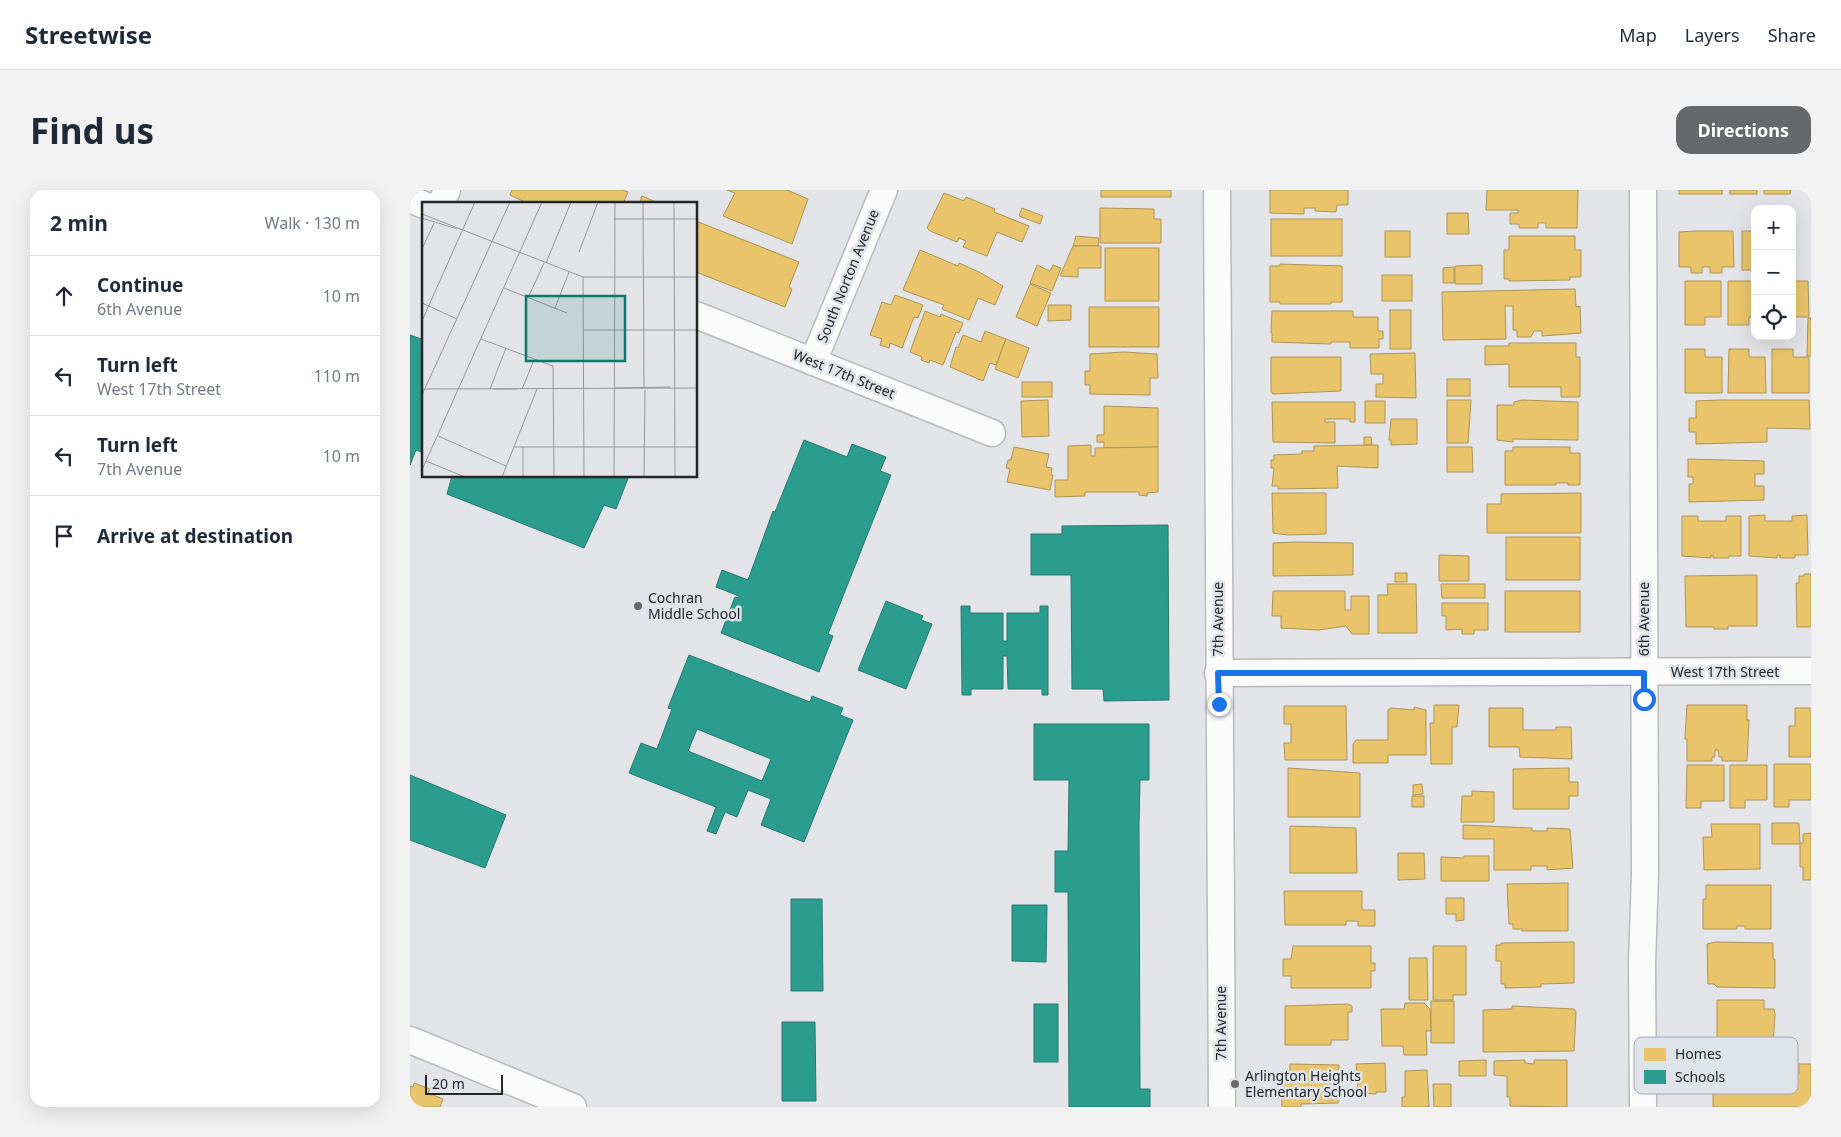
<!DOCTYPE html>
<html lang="en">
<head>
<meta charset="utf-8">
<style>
	:root { --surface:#fff; --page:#f2f2f3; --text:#1f2937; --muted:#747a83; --line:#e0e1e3; --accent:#66686a }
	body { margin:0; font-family:"Noto Sans",sans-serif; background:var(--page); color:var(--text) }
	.controls { position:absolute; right:15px; top:15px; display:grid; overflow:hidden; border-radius:10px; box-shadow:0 5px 20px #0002 }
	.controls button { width:45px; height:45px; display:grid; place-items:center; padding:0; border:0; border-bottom:1px solid var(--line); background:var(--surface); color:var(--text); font:25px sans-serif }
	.scale { position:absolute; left:15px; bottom:12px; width:78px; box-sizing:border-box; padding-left:5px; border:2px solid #232527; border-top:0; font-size:14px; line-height:18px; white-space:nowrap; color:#232527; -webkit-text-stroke:4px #dfe3ea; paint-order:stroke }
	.stop { position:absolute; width:15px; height:15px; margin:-11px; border:4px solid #1a73e8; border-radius:50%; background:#fff }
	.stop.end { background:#1a73e8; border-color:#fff; box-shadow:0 1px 5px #0008 }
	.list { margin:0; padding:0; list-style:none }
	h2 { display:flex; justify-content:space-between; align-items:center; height:65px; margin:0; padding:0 20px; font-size:21px }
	h2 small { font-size:16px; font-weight:400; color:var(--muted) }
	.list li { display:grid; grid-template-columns:32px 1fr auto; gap:15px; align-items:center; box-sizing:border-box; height:80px; padding:0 20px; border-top:1px solid var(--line) }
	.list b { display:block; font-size:19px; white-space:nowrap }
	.list p { margin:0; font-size:16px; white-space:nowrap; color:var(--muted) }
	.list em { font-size:16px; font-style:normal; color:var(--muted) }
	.icon { flex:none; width:28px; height:28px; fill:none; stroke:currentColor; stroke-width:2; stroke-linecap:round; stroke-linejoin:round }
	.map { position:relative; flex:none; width:1401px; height:917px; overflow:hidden; border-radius:15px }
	header { display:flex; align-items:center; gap:30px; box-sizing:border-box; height:70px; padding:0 25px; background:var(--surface); border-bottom:1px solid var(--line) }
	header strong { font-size:24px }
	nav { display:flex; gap:28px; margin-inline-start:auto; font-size:18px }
	.intro { display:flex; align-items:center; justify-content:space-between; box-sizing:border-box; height:120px; padding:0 30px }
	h1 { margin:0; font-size:35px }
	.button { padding:12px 22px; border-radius:15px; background:var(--accent); color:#fff; font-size:18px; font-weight:700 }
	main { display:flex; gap:30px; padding:0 30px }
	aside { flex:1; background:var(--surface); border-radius:15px; box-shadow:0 5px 20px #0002 }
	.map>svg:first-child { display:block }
	.homes { fill:#e9c46a; stroke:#ae9456 }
	.schools { fill:#2a9d8f; stroke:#287970; fill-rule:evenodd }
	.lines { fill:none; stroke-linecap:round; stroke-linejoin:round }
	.minor-casing { stroke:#b8babc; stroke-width:29 }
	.minor { stroke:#fbfbfb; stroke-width:26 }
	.route { stroke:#1a73e8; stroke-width:6 }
	.poi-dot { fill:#66686a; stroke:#dfe3ea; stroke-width:2 }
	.labels { text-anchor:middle; stroke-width:5; stroke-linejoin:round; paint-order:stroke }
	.street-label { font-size:14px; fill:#232527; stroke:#dfe3ea }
	.poi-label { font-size:14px; fill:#232527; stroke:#dfe3ea; text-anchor:start }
	.inset-road { fill:none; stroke:#96989a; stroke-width:1 }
	.view { fill:#0f766e; fill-opacity:0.15; stroke:#0f766e; stroke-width:2.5 }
	.inset-edge { fill:none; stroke:#232527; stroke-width:2.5 }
	.key { fill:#dfe3ea; stroke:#a7aab0; stroke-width:1 }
	.key-label { font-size:14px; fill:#232527 }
</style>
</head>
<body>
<header>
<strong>Streetwise</strong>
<nav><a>Map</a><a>Layers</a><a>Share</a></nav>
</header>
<div class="intro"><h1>Find us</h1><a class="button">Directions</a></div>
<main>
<aside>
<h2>2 min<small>Walk · 130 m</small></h2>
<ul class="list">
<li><svg class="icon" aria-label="ahead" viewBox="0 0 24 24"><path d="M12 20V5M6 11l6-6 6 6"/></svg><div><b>Continue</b><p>6th Avenue</p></div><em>10 m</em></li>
<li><svg class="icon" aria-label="left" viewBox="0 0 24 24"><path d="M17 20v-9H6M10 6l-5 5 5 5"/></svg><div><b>Turn left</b><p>West 17th Street</p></div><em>110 m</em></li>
<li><svg class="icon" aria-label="left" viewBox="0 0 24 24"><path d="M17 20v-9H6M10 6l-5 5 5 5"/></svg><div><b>Turn left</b><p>7th Avenue</p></div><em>10 m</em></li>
<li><svg class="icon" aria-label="arrive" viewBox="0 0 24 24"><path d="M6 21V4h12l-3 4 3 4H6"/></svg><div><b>Arrive at destination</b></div></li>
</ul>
</aside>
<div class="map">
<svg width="1401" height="917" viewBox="0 0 1401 917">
	<rect width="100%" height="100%" fill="#e2e4e7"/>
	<g class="homes">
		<path d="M102 0H212L218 2 213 14 204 11 202 14H119L100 5Z"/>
		<path d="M317 0H377L398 9 382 54 313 26 325 3Z"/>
		<rect x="691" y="0" width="70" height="7"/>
		<path d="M860 0H938V15H927L926 22 905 21V18H894V24L860 23Z"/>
		<path d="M1077 0H1168L1167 38H1136V33H1128V38H1109V34H1100V23H1108V20H1076Z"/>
		<rect x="1269" y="0" width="43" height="4"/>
		<rect x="1320" y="0" width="27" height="4"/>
		<path d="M1354 0H1381L1380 4H1354Z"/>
		<path d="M534 3 554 11 556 7 585 19 584 22 619 36 612 52 587 42 577 66 553 57 556 51 549 48 547 52 520 41 517 38Z"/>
		<path d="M232 6 246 12 245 14H229Z"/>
		<path d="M612 18 633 26 630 34 609 26Z"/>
		<path d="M690 18 744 19V29H751V53H690Z"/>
		<path d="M1037 23H1058L1059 44H1037Z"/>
		<rect x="861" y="29" width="71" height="37"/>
		<path d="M286 31 389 72 379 97 382 99 375 117 286 82Z"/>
		<rect x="975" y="41" width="25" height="26"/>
		<path d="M1286 41H1323L1324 77H1312V83H1300V77H1292V83H1281V77H1269V42Z"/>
		<rect x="1332" y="41" width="13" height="39"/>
		<path d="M666 46 689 48 688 56H663Z"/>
		<path d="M1099 46H1165V60H1171V87H1160V90L1099 91V89H1094V60H1099Z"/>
		<path d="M663 56H691V78H668V87L650 86Z"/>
		<rect x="695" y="58" width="54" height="53"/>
		<path d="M510 60 548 76 549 73 569 82 593 96 585 115 568 108 559 130 532 119 534 115 493 100Z"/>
		<path d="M870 74 932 76V112H921V114H870V112H860V76H870Z"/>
		<path d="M627 75 640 81 643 75 651 78 642 101 620 93Z"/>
		<path d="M1072 75V94H1045V76Z"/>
		<path d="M1044 77V93H1033V78Z"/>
		<rect x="972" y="85" width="30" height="26"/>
		<path d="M1275 91H1311V127H1295V135H1275Z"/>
		<path d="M1318 91H1345V127H1339V135H1318Z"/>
		<path d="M1382 91H1398L1399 127H1383L1382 135Z"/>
		<path d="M620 94 641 103 627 136 606 127Z"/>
		<path d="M1165 99 1166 117 1170 116 1171 143 1132 146V141H1124L1121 147H1107V140H1103V116H1095L1096 149 1033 150 1032 102Z"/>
		<path d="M485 105 513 115 508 128 504 127 492 158 480 153 479 158 470 155 472 149 460 145 472 112 481 115Z"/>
		<path d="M638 115H661V130L638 131Z"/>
		<rect x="679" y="117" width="70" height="40"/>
		<rect x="980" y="120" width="21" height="39"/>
		<path d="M515 121 530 127 531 124 553 133 549 143 546 142 533 175 520 170 519 173 511 170 512 167 500 162Z"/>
		<path d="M862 121H943V127H968V141H973V149H969V158H940V152H921V154L862 152V143H861Z"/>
		<path d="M1398 128H1401V166H1397Z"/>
		<path d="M575 141 596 149 586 175 580 173 573 191 540 177 546 157 548 158 553 145 571 152Z"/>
		<path d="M596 149 619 158 608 188 585 179Z"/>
		<path d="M1099 153H1166V167H1170V207H1151V197H1099V174L1075 175V156H1099Z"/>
		<path d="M1275 159H1295V167H1312V203H1275Z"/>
		<path d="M1319 159H1339V167H1355L1356 203H1318Z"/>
		<path d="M1362 159H1383V167H1399V203H1362Z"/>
		<path d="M714 162 747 164 748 188H740V205L680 204V195H675V181H680V164Z"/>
		<path d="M1005 163 1006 208 966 207V194H973V184H961L960 164Z"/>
		<path d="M861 167H931V201L863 204 861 201Z"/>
		<rect x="1037" y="189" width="23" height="17"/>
		<rect x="612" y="192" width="30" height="15"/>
		<path d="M638 210 639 246 612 247 611 211Z"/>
		<path d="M1037 210H1061L1058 253H1037Z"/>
		<path d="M1112 210 1168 212V250L1103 249V252L1087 250V215H1104V212Z"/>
		<path d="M1310 210H1399L1400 239 1357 238V252L1286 254V242H1279V228H1286V211Z"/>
		<rect x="955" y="211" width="20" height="22"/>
		<path d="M862 212H945V232H940V229H915V232H925V253L863 252Z"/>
		<path d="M694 216 748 218V257L694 258V252H687V245H694Z"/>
		<path d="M981 229H1007V254L981 255V250H979Z"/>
		<path d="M954 247H961L962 255H954Z"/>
		<path d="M681 255V266H685V258L748 257V302L737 303V306L729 305V302H675V306L645 307V290H658V256Z"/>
		<path d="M962 255H968V278L927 276 928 298 868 299V296H862L864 278H861V270H864V265L892 264V261H904V256Z"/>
		<path d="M604 257 639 264 636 277 642 278 641 285H643L640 300 597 292 600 279 596 278 598 270H601Z"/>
		<path d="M1037 257H1062L1063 282H1037Z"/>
		<path d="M1103 257H1160V263H1170V295H1158V293H1146V295H1095V261H1103Z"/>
		<path d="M1278 269 1354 271V284H1345V296H1354V310L1279 312V294H1283V287H1278Z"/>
		<path d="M862 303H916V344L878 345 863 343Z"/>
		<path d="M1171 303V343H1077V314H1091V304Z"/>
		<path d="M1355 325V331H1382V326L1397 325 1398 365H1385V368H1370V365H1367V368L1339 366V326Z"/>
		<path d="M1272 326H1288V331H1316V326H1331V366H1319V368H1303V365H1301V368L1272 366Z"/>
		<rect x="1096" y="347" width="74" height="43"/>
		<path d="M886 352 943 353V385L863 386V353Z"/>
		<path d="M1029 365 1059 366V391H1029Z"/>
		<rect x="985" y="383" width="12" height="9"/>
		<path d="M1394 384H1401V437H1387L1386 393H1389V386H1394Z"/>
		<path d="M1347 385V436H1318V439H1304V437H1276L1275 386Z"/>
		<path d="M977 394H1006L1007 443H968V405H978Z"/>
		<path d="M1031 394H1075V408H1032Z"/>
		<path d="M863 401H935V420H941V406H959V444H942L936 436 909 440 871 438V426H862Z"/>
		<rect x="1095" y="401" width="75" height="41"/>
		<path d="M1032 413H1078V440H1064V444H1052V439L1036 440V426H1032Z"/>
		<path d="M1024 515H1049L1047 537H1042V574H1021L1020 533H1024Z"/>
		<path d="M1277 515H1337V530H1339L1337 571H1312V567H1309L1308 560H1305V567H1302V571H1277V549H1275Z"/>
		<path d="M874 516H936L937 570H875L874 553H881V534H874Z"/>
		<path d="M1004 517 1016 520V565H978V573H943V554L946 550H978V520L981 518 1004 520Z"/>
		<path d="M1079 518H1113V540H1146V537H1161L1162 569 1110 567 1109 557H1079Z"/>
		<path d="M1385 518H1401V567H1379V536H1385Z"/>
		<path d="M1364 574H1401V610H1379V617H1364Z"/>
		<path d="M1277 575H1314V611H1291V618H1276Z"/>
		<path d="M1320 575H1357V610H1335V618H1320Z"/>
		<path d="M878 578 950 583V627H878Z"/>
		<path d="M1159 578V592H1168V606H1159V619H1103V579Z"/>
		<path d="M1012 594 1013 604 1003 605V595Z"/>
		<path d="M1062 601 1084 602V632H1051L1052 606H1062Z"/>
		<rect x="1002" y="606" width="12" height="11"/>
		<path d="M1362 633H1389L1390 654H1362Z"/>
		<path d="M1301 634H1350V679L1294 680 1293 647H1302Z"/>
		<path d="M1053 635 1122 638V641H1137V638L1160 639 1163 678 1137 680V676H1121V680H1084V649H1053Z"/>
		<path d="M880 636 946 638 947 683H880Z"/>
		<path d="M1401 643V690H1393V677H1390V653H1393V644Z"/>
		<path d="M988 663H1014L1015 689 988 690Z"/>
		<path d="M1054 666H1079V691H1031V667L1054 668Z"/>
		<path d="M1158 693V741H1112V739H1103V734H1099L1097 694Z"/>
		<path d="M1296 695H1361V739H1335V736H1327V739H1293V709H1296Z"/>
		<path d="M874 701H952V720H965V736H948V731H936V735H875Z"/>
		<path d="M1036 708H1054V730L1046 731V724H1036Z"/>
		<path d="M1164 752V793L1131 794V797L1095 798V794H1091V771H1086V755H1091V753Z"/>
		<path d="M1306 752 1363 753V769H1365V798L1307 797 1304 794H1298L1297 754Z"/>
		<path d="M883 756H961V773H965V781H961V798H881V786H873V769H881Z"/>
		<path d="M1023 756H1056V805H1043V810H1023Z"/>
		<path d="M999 768H1017L1018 810H999Z"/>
		<path d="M1307 810H1354V819H1364L1365 824 1363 855H1354V860H1307Z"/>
		<rect x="1021" y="811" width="23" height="42"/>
		<path d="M995 813H1014L1020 819 1021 841H1016L1017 865H994L993 856H972L971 819H994Z"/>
		<path d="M938 814 942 816V822H938V850H921V855H875V816Z"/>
		<path d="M1102 816 1164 819 1166 822 1164 861 1073 862V820L1102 819Z"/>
		<path d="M1076 870V886H1049V871Z"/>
		<path d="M1115 870V873L1124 874V870H1157V917L1100 916V907H1097V886L1084 885V871Z"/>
		<path d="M975 873 976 902H966V904L948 903 946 874Z"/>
		<path d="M880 874 929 875 928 913 891 914V917H872L871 884H880Z"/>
		<path d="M1389 874H1401V917H1303V880H1322V885L1389 884Z"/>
		<path d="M1017 880 1019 917H992V907H995V881Z"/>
		<path d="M4 893 20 899 18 903 33 909 30 917H0V896L3 897Z"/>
		<path d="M1023 894H1041V917H1024Z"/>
	</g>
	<g class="schools">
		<path d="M0 145 14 150V263L6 260 0 275Z"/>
		<path d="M394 250 437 267 442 254 476 267 470 281 481 285 418 444 423 446 409 482 311 443 325 407 328 408 329 406 306 397 312 380 338 390 363 321 365 322Z"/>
		<path d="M42 286H219L206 319 194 315 174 358 37 304Z"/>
		<path d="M758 335 759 510 694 511 693 499H662L661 385H621V344H652V336Z"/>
		<path d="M476 411 513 426 511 430 522 434 496 499 448 480Z"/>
		<path d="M551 416H560V423H593V451H597V423H630V416H638V505H632V499H598L597 466H593V499H561V505H552Z"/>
		<path d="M279 465 400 512 402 506 433 518 430 525 443 530 394 652 351 635 361 609 338 600 327 627 315 622 306 644 297 641 306 617 219 583 231 553 247 559 262 519 258 518ZM287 539 361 569 352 591 278 561Z"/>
		<path d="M624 534H739V590H730L729 635 730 899H740V917H659L658 702H645V661H658L659 590H624Z"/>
		<path d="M0 585 96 625 75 678 0 650Z"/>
		<path d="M381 709H412L413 801H381Z"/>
		<path d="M602 715H637L636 772 602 771Z"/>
		<rect x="624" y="814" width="24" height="58"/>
		<path d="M372 832H405L406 911H372Z"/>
	</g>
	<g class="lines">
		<defs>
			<g id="minor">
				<path d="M807 0 812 917"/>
				<path d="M1233 0 1235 684 1232 773 1233 917"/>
				<path d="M0 9 14 15"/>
				<path d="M31 14 37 0"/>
				<path d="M286 125 582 243"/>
				<path d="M403 172 474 0"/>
				<path d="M808 483 1401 481"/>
				<path d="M0 850 163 917"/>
			</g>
		</defs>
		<use href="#minor" class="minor-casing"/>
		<use href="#minor" class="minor"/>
	</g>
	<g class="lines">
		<path class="route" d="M809 514 808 483H1234V509"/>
	</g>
	<g class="poi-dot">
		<circle cx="228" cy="416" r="5"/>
		<circle cx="825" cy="894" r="5"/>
	</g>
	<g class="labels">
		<g class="street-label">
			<text transform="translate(438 86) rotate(-68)" y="5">South Norton Avenue</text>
			<text transform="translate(434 184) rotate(22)" y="5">West 17th Street</text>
			<text transform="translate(808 429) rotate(-90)" y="5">7th Avenue</text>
			<text transform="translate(1234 429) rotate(-90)" y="5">6th Avenue</text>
			<text x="1315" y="487">West 17th Street</text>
			<text transform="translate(811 833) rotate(-90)" y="5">7th Avenue</text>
		</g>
		<g class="poi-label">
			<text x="238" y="413">Cochran<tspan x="238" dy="16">Middle School</tspan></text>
			<text x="835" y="891">Arlington Heights<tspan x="835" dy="16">Elementary School</tspan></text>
		</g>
	</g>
	<g transform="translate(12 12)">
		<rect width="275" height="275" fill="#e2e4e7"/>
		<path class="inset-road" d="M221 0 222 185M252 0 253 275M0 12 161 75H275M0 16 35 27M192 17H275M0 47 12 21M157 50 176 0M124 61 149 0M161 75 162 275M82 86 145 111M106 96 122 61M0 101 35 117M133 106 147 70M0 119 53 0M162 128H275M59 137 131 164 132 275M192 186 248 185M0 187 275 186M68 187 84 146M71 187H96M100 187 112 158M0 193 88 0M16 234 84 264M92 245H275M101 245V275M4 259 43 275M0 268 120 0M80 275 115 187M192 275 193 0M222 275 223 188"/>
		<path class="view" d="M104 94H203V159H104Z"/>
		<rect width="275" height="275" class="inset-edge"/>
	</g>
	<rect x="1224" y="847" width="164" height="57" rx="8" class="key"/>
	<rect x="1234" y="858" width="22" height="13" fill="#e9c46a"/>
	<rect x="1234" y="880" width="22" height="14" fill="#2a9d8f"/>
	<g class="key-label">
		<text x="1265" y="869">Homes</text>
		<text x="1265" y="892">Schools</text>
	</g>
</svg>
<div class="controls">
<button>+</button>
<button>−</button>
<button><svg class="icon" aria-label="locate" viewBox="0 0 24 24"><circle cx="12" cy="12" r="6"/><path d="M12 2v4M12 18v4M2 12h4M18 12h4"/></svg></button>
</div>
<div class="scale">20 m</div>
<div class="stop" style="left:1234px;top:509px"></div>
<div class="stop end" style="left:809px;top:514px"></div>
</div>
</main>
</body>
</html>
